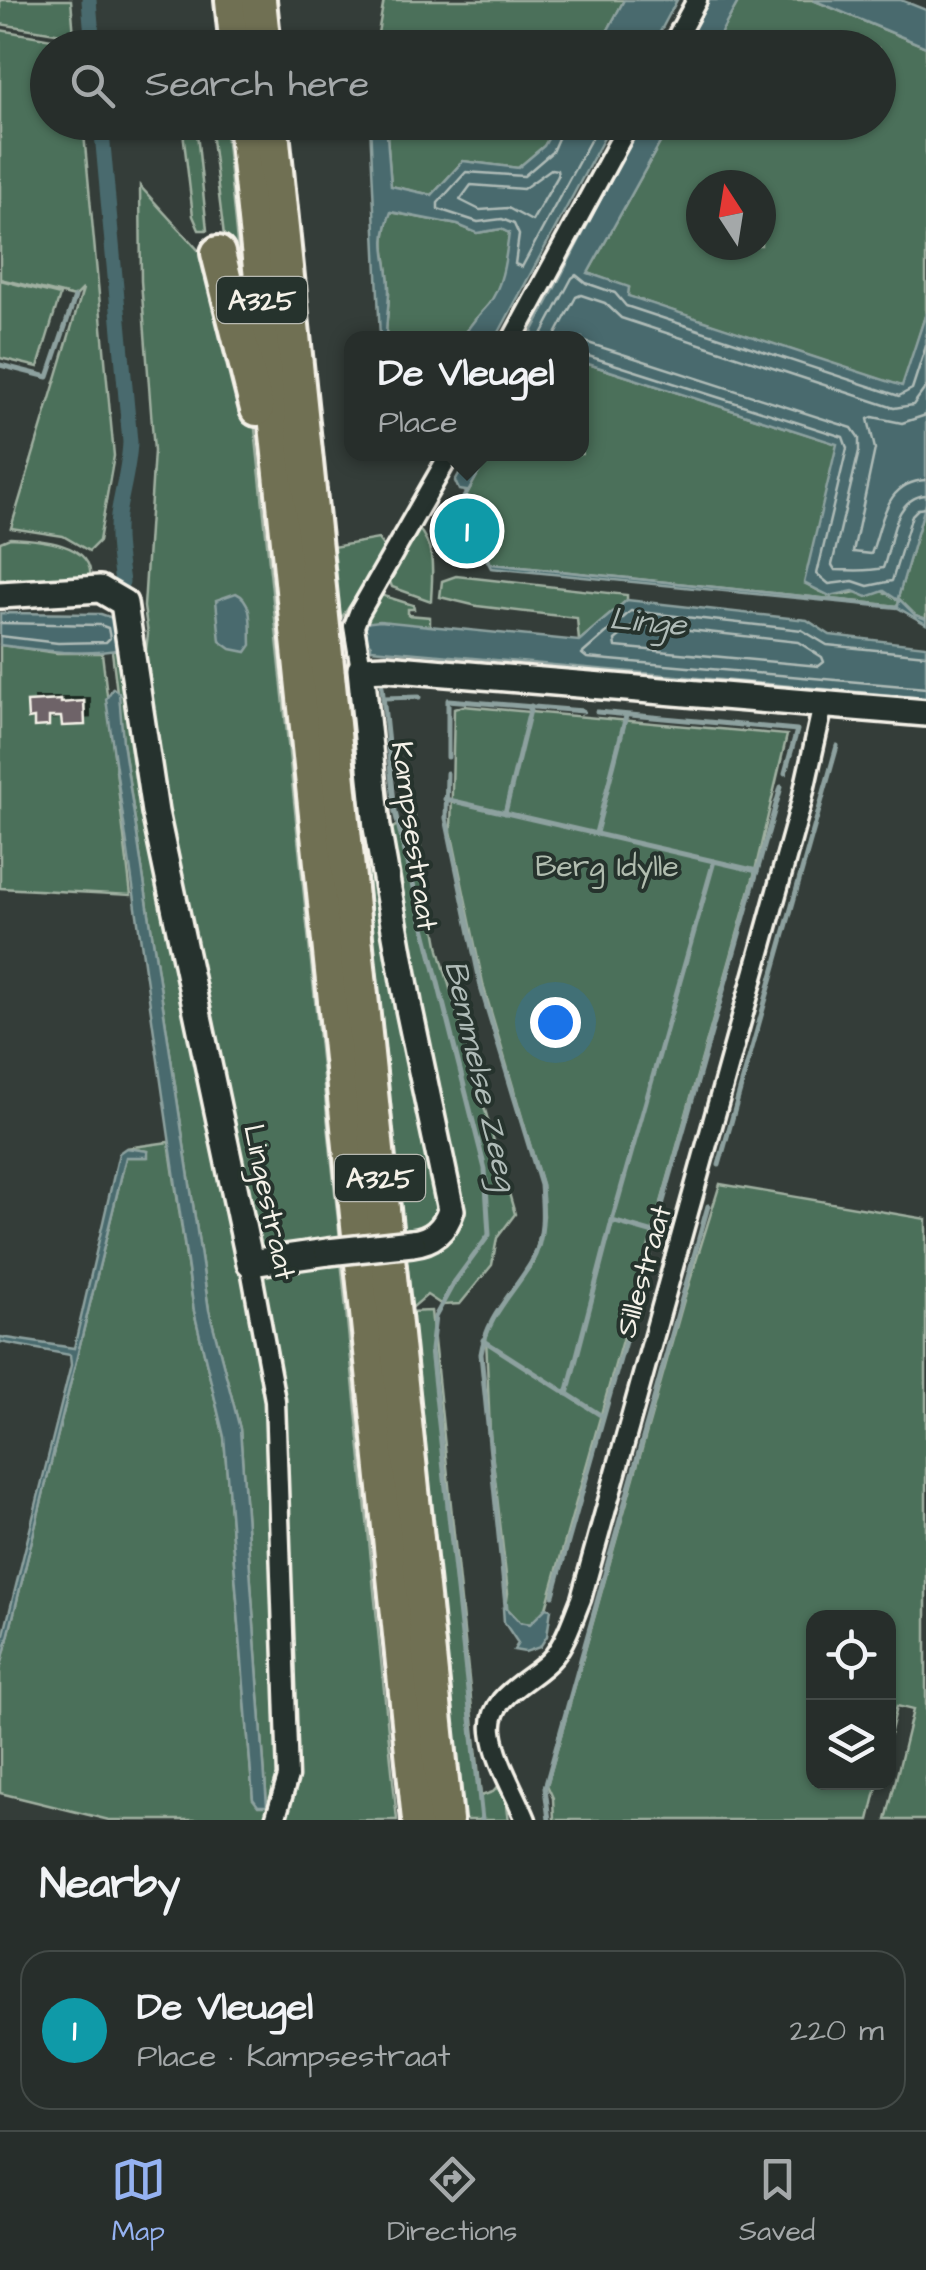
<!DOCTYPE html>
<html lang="en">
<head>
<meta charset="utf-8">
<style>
	:root { --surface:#272e2b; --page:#333a37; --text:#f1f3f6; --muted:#a4a8a9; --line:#434a47; --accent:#95b2f1 }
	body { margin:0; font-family:"Architects Daughter",sans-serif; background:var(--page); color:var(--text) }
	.controls { position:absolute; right:30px; bottom:30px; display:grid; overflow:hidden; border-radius:20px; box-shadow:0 2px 8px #0004 }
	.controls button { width:90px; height:90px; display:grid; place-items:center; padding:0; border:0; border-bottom:2px solid var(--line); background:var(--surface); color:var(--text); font:50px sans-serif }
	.compass { position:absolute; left:686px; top:170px; width:90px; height:90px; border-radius:50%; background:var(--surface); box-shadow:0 2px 8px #0004; rotate:348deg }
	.you { position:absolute; left:555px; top:1022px; width:35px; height:35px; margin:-25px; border:8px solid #fff; border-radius:50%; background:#1a73e8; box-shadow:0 0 0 15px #1a73e833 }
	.badge { display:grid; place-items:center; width:65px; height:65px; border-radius:50%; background:var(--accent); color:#fff; font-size:32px; font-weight:700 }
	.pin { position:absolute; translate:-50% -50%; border:5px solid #fff; box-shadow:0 2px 10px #0006 }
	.popup { position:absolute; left:344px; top:331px; width:245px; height:130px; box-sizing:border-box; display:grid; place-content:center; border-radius:20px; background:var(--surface); filter:drop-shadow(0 2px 8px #0005); font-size:32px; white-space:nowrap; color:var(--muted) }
	.popup b { font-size:38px; color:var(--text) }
	.popup::after { content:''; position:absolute; left:50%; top:100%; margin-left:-20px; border:20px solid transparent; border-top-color:var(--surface) }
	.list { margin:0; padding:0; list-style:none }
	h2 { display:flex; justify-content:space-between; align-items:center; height:130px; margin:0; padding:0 40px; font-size:42px }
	h2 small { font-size:32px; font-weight:400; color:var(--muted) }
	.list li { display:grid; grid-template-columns:65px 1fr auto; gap:30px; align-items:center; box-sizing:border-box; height:160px; margin:0 20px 20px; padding:0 20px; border:2px solid var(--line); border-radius:30px }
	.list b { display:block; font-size:38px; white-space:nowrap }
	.list p { margin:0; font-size:32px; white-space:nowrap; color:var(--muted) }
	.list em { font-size:32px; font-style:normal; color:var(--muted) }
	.icon { flex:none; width:55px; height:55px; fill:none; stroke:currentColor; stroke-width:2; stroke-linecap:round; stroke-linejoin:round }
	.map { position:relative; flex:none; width:926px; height:1820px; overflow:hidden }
	.search { position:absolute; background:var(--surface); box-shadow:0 2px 8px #0004; left:30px; right:30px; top:30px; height:110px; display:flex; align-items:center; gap:25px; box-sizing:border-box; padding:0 35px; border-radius:55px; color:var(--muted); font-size:38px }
	.sheet { height:310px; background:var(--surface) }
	nav { display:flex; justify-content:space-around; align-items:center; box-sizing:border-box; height:140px; border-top:2px solid var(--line); background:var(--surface); font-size:28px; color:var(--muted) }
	nav a { display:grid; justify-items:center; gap:5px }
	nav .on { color:var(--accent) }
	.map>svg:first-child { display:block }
	.green { fill:#4c6f5a; stroke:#a0b0a1; stroke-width:2.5; fill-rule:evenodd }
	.water { fill:#486b6e; stroke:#8da19f; stroke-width:2.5 }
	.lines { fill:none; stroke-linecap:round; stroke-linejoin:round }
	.shore { stroke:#afbbb7; stroke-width:2.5 }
	.stream { stroke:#8da19f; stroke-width:5 }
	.canal { stroke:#486b6e; stroke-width:15 }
	.building { fill:#6e6367; stroke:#f4f1e8; stroke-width:2.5; filter:url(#shadow) }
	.street-casing { stroke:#f4f1e8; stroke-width:25 }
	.secondary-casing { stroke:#f4f1e8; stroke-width:32 }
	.highway-casing { stroke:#f4f1e8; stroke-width:40 }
	.street { stroke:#26332d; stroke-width:18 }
	.secondary { stroke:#26332d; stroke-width:25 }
	.highway { stroke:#706f52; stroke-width:32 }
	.secondary-bridge-casing { stroke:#f4f1e8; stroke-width:32; stroke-linecap:butt }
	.secondary-bridge { stroke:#26332d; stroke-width:25 }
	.labels { text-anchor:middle; stroke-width:8; stroke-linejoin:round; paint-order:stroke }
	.shield { fill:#26332d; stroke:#b6b8b0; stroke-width:2.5 }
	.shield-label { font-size:28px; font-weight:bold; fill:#f4f1e8 }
	.street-label { font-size:30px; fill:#f4f1e8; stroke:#26332d }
	.park-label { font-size:30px; fill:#b1bdaf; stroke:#26332d }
	.water-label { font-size:32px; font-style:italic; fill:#afbbb7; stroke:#26332d }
</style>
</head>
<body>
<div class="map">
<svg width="926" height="1820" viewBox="0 0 926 1820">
	<defs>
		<filter id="shadow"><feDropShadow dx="8" dy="-8" stdDeviation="0" flood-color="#0009"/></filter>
	</defs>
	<rect width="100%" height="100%" fill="#343d39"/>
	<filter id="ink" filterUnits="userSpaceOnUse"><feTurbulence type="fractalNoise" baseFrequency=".01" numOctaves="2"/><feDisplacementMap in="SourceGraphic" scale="20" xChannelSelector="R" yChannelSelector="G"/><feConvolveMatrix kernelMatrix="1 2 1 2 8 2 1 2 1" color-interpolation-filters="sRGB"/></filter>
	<g filter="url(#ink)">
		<g class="green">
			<path d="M0 0H71L74 36 0 24Z"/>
			<path d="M384 0H624L599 47H379L378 33Z"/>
			<path d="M739 0H813L926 47V313L903 387 627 296 629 288 588 273 671 123 878 122V48L713 47ZM701 185H761V245H701Z"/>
			<path d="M0 30 75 43 76 47 48 48V122L83 123 114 456 99 541 89 551 63 536 11 528 83 289 75 297 0 279Z"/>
			<path d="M182 123H196L207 230H199L193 216Z"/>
			<path d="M210 123H225L245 324 229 276Z"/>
			<path d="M386 123H557L544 146 518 168 463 161 432 195 391 186Z"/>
			<path d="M140 186 209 262 252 400 340 1239 258 1248 141 688 148 634 144 607 154 451 141 281Z"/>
			<path d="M390 212 458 225 477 233 501 229 510 233C506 256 504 287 488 305 477 318 470 323 463 338H386C386 322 389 306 389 291 389 255 378 251 390 212Z"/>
			<path d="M0 280 60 295 38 367 0 358Z"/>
			<path d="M582 362 838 444 805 583C811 586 820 593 828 594 853 600 870 577 899 601L898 606 491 564 480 542 452 536 447 530 489 454H582Z"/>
			<path d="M926 503V619L915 615 898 598Z"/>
			<path d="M417 527C437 548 432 575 431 601L392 587 388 576Z"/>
			<path d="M10 538C35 539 96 542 90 580L0 590V542Z"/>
			<path d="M378 539 387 551 334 629 327 548Z"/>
			<path d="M456 576 627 595V600L579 641 577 618 477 606 440 597 442 581Z"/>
			<path d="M381 595 413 605 414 609H408V615L430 617V626L363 623 377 596Z"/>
			<path d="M0 645 57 653H102L131 895 0 888Z"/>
			<path d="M122 649 168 903 268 1404 280 1782 265 1820H109L0 1793V1670L126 1157H147L148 1151 126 1148 169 1142 194 1311 224 1437 253 1799 267 1806 240 1429 209 1310 123 742 112 651Z"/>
			<path d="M341 691H351L437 1200V1212L431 1227 398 1238Z"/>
			<path d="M463 706 787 735 754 875 546 1608 531 1624 521 1623 506 1607 508 1593 490 1434 486 1337 494 1316 533 1263 544 1216 542 1185 484 988 451 831 454 709Z"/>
			<path d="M414 813 439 950 515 1214 497 1238 492 1265 460 1304 442 1305 427 1295 407 1312 431 1311 481 1796 493 1792 502 1782C508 1795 506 1806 509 1820H459L399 1253 447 1228 383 835Z"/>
			<path d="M720 1184 926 1219V1820H886L913 1710 897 1706 889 1739 888 1618H814V1782L878 1783 869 1820H554L553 1798 547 1785 684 1300Z"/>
			<path d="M341 1260 397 1820H284L295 1790 296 1707 261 1285 263 1274 269 1269Z"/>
		</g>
		<g class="water">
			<path d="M624 0H677L652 47H599Z"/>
			<path d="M704 0H739L713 47 679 48Z"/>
			<path d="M813 0H901L926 10V47Z"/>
			<path d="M370 123H386L391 186 432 195 463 161 518 168 544 146 557 123H612L496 338H463C470 323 477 318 488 305 503 287 506 256 509 233L501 229 477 233 458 225 391 212C377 247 389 257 389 290 389 306 386 322 386 338H380Z"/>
			<path d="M640 123H671L588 273 629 287 628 296 902 386 926 313V503L898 598 915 615 926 619V624L898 608 491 568 478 544 442 537 466 491 459 490 455 481 470 454H489L447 530 453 536H463L480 542 491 564 898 606 899 601 884 591 867 597 853 591 830 596 804 583 837 444 582 362V338H529Z"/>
			<path d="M236 593C254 601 250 627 251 645L246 652 231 649 220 641 216 600Z"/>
			<path d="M627 600 807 620 830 635 926 646V698L371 649V644H365L363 623 380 621 579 641Z"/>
			<path d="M0 613 101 614 118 620 122 649C80 657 42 650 0 645Z"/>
			<path d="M113 688 119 693 123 742 209 1310 240 1429 267 1806H258L253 1799 224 1437 194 1311 106 699Z"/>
			<path d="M126 1148 148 1151V1157H126L0 1670V1650L71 1365 70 1355 0 1342V1337L74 1348 119 1153Z"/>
			<path d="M506 1607 520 1622 530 1624 546 1608 551 1609 547 1636 540 1647 525 1652 514 1650 518 1643 504 1622 503 1608Z"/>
		</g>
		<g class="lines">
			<g class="shore">
				<path d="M565 122 552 152 524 176 466 172 438 203V209L478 222 502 219 514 224 519 235 515 264 522 267 600 122"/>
				<path d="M551 169 557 170 558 176 532 221 508 208 480 210 460 200 471 185 523 189Z"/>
				<path d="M540 338 572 278 576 275 586 283 615 293 626 306 899 396 912 389 926 346"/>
				<path d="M554 338 576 297 581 295 605 303 621 318 894 408 913 405 926 387"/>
				<path d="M582 341 852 428 859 438V451L832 565 835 570C851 570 867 572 883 568 893 543 892 498 926 495"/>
				<path d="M582 354 843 437 847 448 817 574 829 584 853 581 868 586 892 581 912 515 918 509 926 508"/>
				<path d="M926 415 902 423 873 417 868 419 875 449 853 552 871 554C883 523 884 482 926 480"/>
				<path d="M0 623 100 625 108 628 110 638 106 642 58 643 0 636"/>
				<path d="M635 624 798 642 822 657 824 662 819 666 616 647 615 640Z"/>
				<path d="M926 655 827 645 802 630 631 611 582 654 587 658 926 688"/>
			</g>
			<g class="stream">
				<path d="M0 365 48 377 75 297"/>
				<path d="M382 686 395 812 485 1169 489 1235 453 1284 435 1317 431 1350 482 1820"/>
				<path d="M383 698 419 697"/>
				<path d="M597 712 797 730 785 773"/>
				<path d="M448 757V700L583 711"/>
				<path d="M447 773 446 818 482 991 541 1185C543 1212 545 1239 531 1263 512 1295 487 1316 481 1354L506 1607"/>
				<path d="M445 799 757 871"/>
				<path d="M505 813 531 706"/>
				<path d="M596 833 626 716"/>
				<path d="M719 1165 837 746"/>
				<path d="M662 1205 781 787"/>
				<path d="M612 1221 654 1233"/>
				<path d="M645 1272 658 1220"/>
				<path d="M483 1340 602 1416"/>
				<path d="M567 1394 612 1221 714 861"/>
				<path d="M553 1595 641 1285"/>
				<path d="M549 1820 545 1788 708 1206"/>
			</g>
			<g class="canal">
				<path d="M89 0 93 48"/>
				<path d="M101 122 130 442C129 468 122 490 118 515 115 538 119 560 122 582"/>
			</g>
		</g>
		<path class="building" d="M61 700V703L84 701 85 725 62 726 61 717H49V726L34 727V718L28 719 27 702Z"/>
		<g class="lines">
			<defs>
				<g id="street">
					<path d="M671 48 697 0"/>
					<path d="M513 338 630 122"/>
					<path d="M361 669 354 626 359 613 450 454"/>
					<path d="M250 1263 275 1400 288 1777 275 1820"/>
					<path d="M526 1820C515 1792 495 1761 492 1731 488 1693 534 1681 554 1656 567 1639 573 1618 581 1599L801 804 823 705"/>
				</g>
				<g id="secondary">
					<path d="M0 595 100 589 124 603 155 812 250 1263 328 1252"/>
					<path d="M412 1243C432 1241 445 1230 451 1210L409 1009 377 827 361 669 386 668 926 713"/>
				</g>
				<g id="highway">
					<path d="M232 0 237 48"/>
					<path d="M259 0 264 48"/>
					<path d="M245 122 419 1820"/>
					<path d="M271 122 446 1820"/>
					<path d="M218 253 257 409"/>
				</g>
			</defs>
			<use href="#street" class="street-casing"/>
			<use href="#secondary" class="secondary-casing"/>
			<use href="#highway" class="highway-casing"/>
			<use href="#street" class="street"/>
			<use href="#secondary" class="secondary"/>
			<use href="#highway" class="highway"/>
			<defs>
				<path id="secondary-bridge" d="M328 1252 412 1243"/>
			</defs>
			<use href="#secondary-bridge" class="secondary-bridge-casing"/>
			<use href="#secondary-bridge" class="secondary-bridge"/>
		</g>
	</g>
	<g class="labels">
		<g class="shield">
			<rect x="217" y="277" width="90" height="46" rx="8"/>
			<rect x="335" y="1155" width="90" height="46" rx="8"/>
		</g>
		<g class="shield-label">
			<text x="262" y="310">A325</text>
			<text x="380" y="1188">A325</text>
		</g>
		<g class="street-label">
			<text transform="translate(415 836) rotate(82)" y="10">Kampsestraat</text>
			<text transform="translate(270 1202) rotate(78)" y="10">Lingestraat</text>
			<text transform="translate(643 1271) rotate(-74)" y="10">Sillestraat</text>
		</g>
		<g class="park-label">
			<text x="607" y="876">Berg Idylle</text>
		</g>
		<g class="water-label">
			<text transform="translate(648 621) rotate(5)" y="11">Linge</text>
			<text transform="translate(482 1075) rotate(77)" y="11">Bemmelse Zeeg</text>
		</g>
	</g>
</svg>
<div class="controls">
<button><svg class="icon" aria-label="locate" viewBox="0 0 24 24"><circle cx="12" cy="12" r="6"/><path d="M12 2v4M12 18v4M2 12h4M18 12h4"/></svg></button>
<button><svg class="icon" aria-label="layers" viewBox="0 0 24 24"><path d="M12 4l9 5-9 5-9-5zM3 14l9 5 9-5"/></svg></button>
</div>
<svg class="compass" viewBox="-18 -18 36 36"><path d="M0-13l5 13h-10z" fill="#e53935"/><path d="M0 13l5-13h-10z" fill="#a4a8a9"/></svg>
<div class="you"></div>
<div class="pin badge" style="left:467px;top:531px;background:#0f9aa8">1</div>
<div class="popup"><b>De Vleugel</b>Place</div>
<div class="search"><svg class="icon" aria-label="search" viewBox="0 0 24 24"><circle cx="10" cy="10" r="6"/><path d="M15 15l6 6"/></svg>Search here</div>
</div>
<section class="sheet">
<h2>Nearby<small></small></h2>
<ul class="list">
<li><span class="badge" style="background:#0f9aa8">1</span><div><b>De Vleugel</b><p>Place · Kampsestraat</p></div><em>220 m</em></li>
</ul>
</section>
<nav>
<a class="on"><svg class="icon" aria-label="map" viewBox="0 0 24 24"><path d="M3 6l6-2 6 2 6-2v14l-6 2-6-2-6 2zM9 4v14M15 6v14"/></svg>Map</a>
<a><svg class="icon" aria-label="directions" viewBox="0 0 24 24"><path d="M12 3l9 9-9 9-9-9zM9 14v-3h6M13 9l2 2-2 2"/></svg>Directions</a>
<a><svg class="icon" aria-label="saved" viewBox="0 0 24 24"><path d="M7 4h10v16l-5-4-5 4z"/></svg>Saved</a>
</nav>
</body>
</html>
